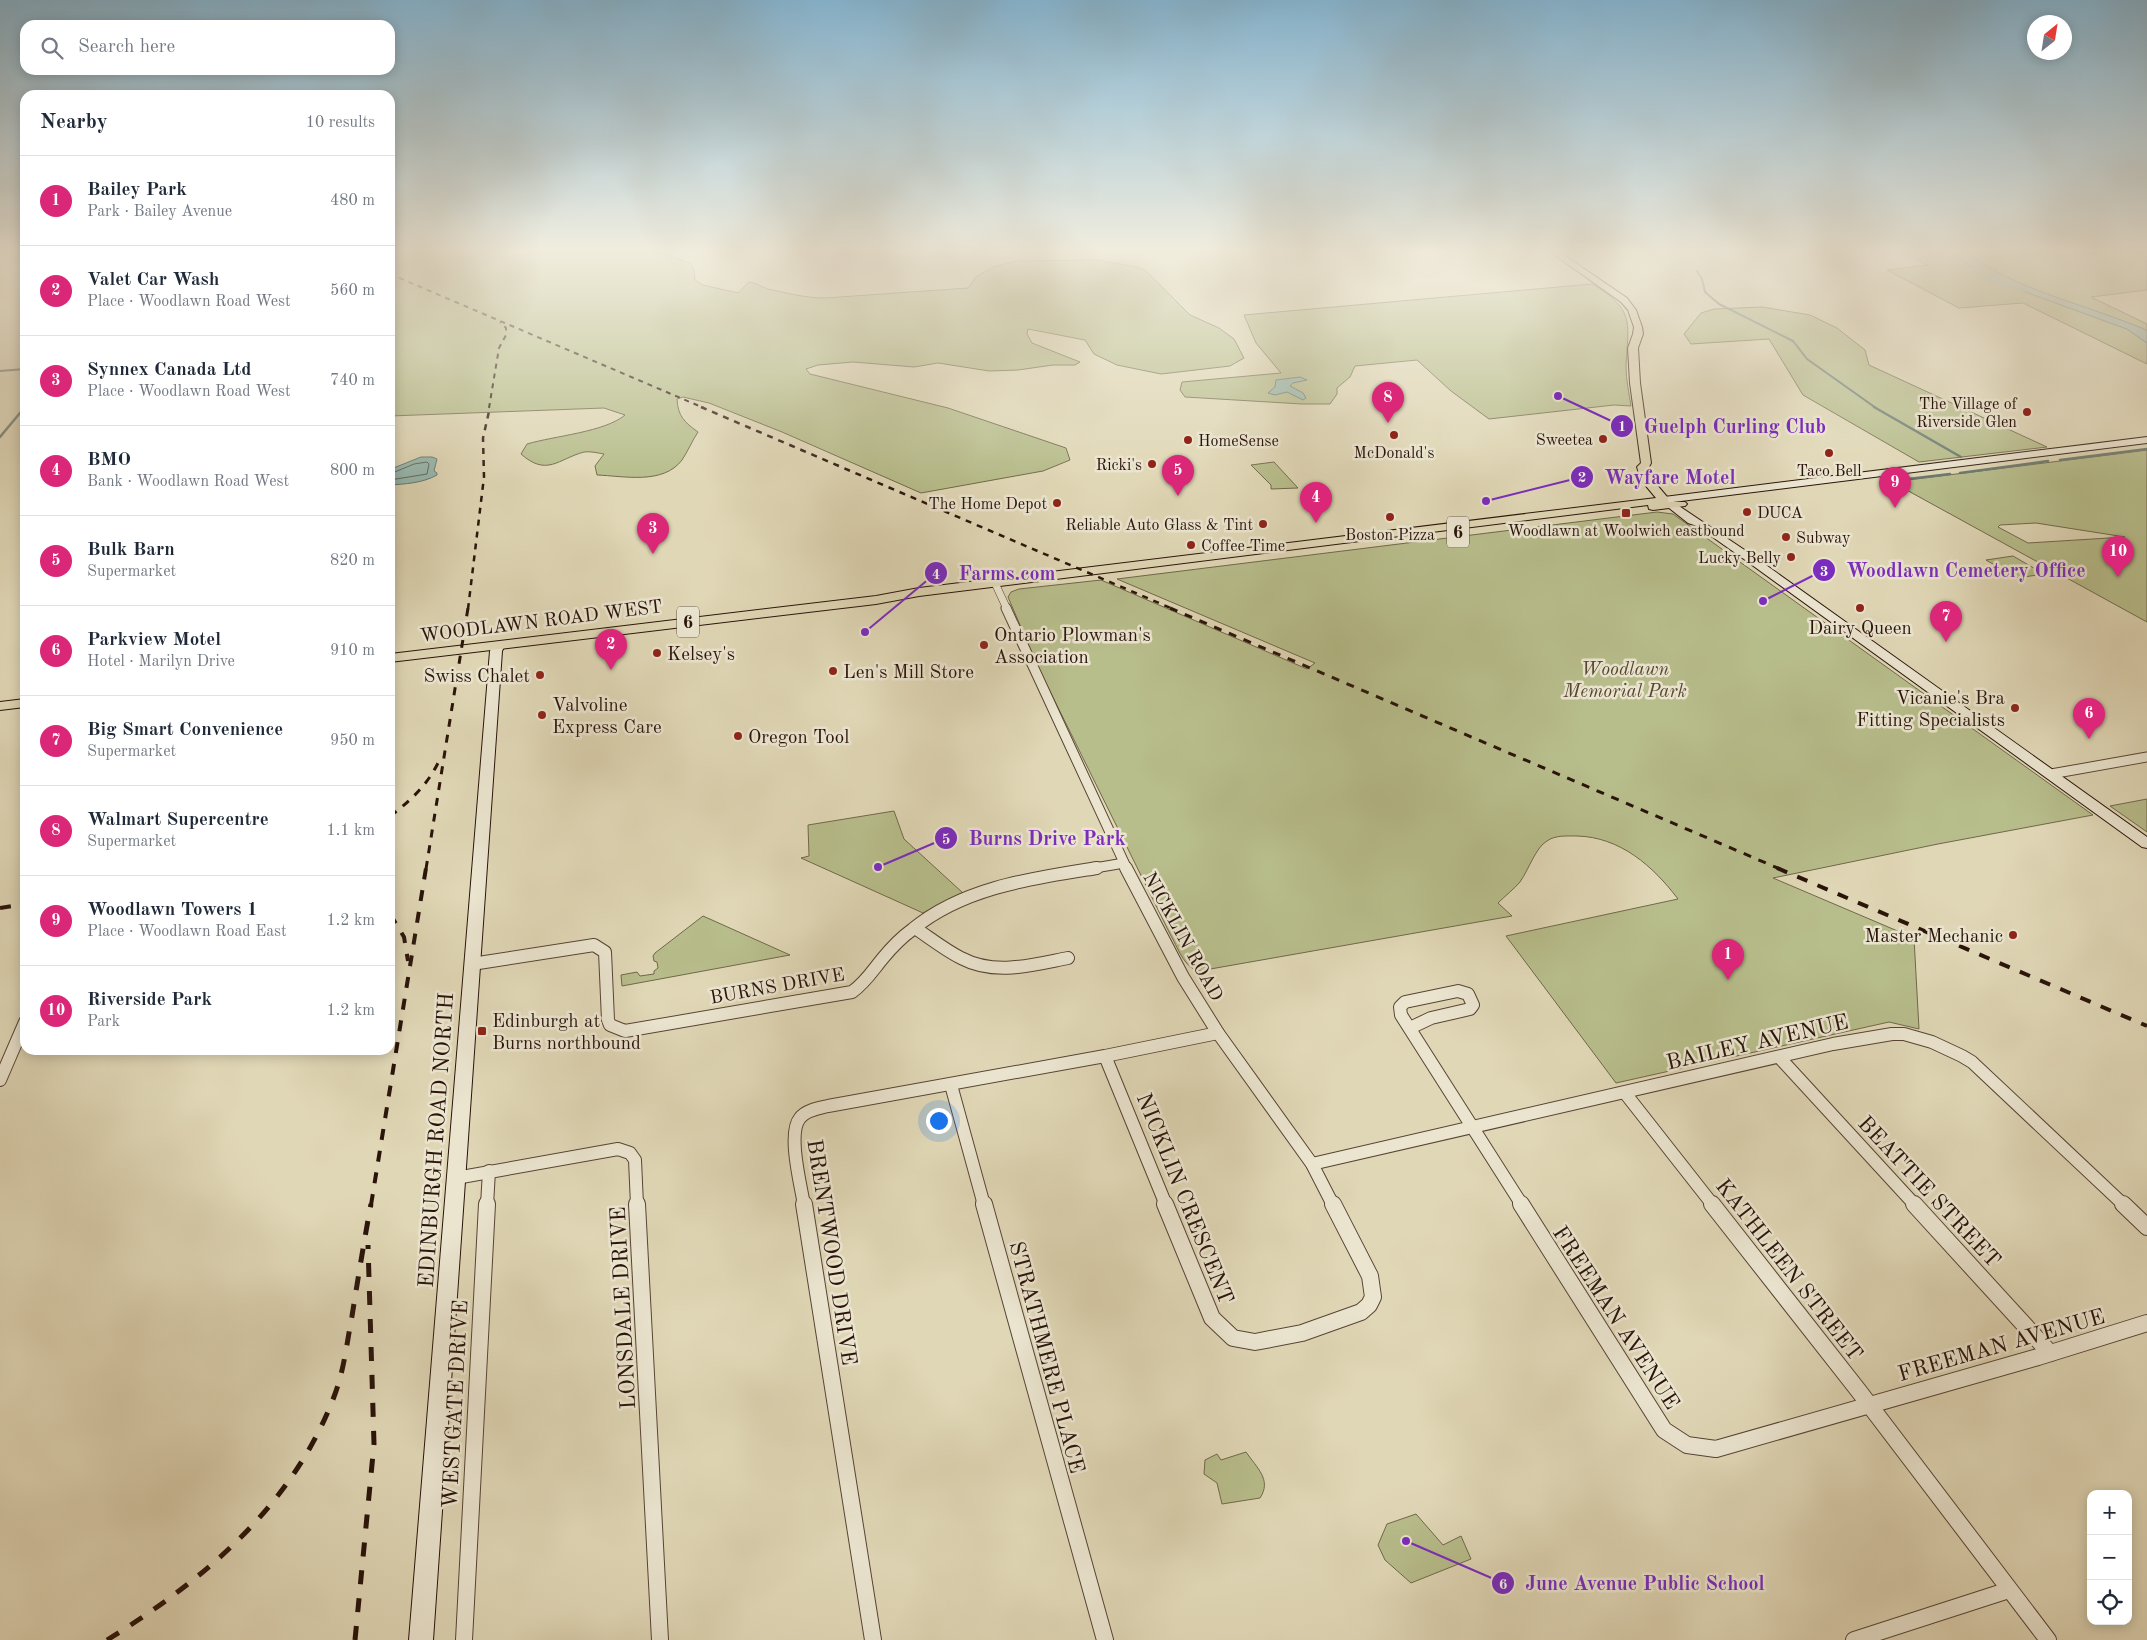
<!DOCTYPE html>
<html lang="en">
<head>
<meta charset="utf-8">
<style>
	:root { --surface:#fff; --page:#f6f6f7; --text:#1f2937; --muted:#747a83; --line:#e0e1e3; --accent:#db2777 }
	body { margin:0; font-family:"Old Standard TT",serif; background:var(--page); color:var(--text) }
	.controls { position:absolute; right:15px; bottom:15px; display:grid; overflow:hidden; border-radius:10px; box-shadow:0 2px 12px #0003 }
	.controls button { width:45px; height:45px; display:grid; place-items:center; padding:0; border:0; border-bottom:1px solid var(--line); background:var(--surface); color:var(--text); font:25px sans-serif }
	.compass { position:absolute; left:2027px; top:15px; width:45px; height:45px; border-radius:50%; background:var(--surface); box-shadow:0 2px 12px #0003; rotate:30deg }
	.you { position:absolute; left:938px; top:1120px; width:18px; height:18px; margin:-12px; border:4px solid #fff; border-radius:50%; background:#1a73e8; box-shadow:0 0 0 8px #1a73e833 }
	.badge { display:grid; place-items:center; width:32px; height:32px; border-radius:50%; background:var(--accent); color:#fff; font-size:16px; font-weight:700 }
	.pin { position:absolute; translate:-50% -41px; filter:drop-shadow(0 1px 2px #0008) }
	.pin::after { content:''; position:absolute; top:26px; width:18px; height:15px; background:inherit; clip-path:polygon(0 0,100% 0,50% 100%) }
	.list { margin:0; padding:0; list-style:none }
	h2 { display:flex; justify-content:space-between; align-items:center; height:65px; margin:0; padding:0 20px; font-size:21px }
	h2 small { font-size:16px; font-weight:400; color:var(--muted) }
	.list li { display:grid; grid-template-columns:32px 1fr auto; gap:15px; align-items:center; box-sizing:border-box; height:90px; padding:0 20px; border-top:1px solid var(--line) }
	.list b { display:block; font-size:19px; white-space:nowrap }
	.list p { margin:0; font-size:16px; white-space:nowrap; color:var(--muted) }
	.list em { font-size:16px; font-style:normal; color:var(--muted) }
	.icon { flex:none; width:28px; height:28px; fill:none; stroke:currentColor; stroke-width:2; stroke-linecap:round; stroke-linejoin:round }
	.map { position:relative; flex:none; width:2147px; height:1640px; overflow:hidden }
	.search { position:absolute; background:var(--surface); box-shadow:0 2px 12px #0003; left:20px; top:20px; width:375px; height:55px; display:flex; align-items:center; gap:12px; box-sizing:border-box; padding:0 18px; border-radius:15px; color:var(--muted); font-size:19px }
	.panel { position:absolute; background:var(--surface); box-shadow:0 2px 12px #0003; left:20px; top:90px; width:375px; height:965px; border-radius:15px }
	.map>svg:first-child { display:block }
	.green { fill:#b7bd8b; stroke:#70684a; fill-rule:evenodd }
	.water { fill:#94b9b1; stroke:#69776e }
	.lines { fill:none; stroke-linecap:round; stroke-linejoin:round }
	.shore { stroke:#5e665e; stroke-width:1 }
	.stream-far1 { stroke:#69776e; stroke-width:2 }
	.stream { stroke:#69776e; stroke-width:2.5 }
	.river { fill:#94b9b1; fill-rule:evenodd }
	.street-far3-casing { stroke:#574435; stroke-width:8 }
	.street-far2-casing { stroke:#574435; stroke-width:11 }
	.street-far1-casing { stroke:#574435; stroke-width:14 }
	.street-casing { stroke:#574435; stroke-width:18 }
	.secondary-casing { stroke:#29130a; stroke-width:2 }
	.primary-casing { stroke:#29130a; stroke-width:2 }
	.street-far3 { stroke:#ebe5d0; stroke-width:7 }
	.street-far2 { stroke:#ebe5d0; stroke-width:9 }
	.street-far1 { stroke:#ebe5d0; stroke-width:12 }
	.street { stroke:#ebe5d0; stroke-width:16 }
	.secondary { fill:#ebe5d0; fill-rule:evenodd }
	.primary { fill:#e0d7b6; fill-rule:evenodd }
	.rail-far4 { stroke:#29130a; stroke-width:2; stroke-dasharray:5 5; stroke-linecap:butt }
	.rail-far3 { stroke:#29130a; stroke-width:2.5; stroke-dasharray:6 6; stroke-linecap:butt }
	.rail-far2 { stroke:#29130a; stroke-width:3; stroke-dasharray:8 8; stroke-linecap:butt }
	.rail-far1 { stroke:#29130a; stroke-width:4; stroke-dasharray:11 11; stroke-linecap:butt }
	.rail { stroke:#29130a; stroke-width:5; stroke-dasharray:14 14; stroke-linecap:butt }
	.poi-dot { fill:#8f2418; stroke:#ebe5d0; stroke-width:2 }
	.labels { text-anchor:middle; stroke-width:5; stroke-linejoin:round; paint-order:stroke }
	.far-poi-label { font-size:16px; fill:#29130a; stroke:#ebe5d0; text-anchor:end }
	.shield { fill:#ebe5d0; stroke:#635245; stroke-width:1 }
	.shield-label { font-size:18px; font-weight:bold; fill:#29130a }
	.street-label { font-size:19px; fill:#29130a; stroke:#ebe5d0 }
	.poi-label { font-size:19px; fill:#29130a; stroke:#ebe5d0; text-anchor:start }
	.park-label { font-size:19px; font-style:italic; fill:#544631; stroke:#ebe5d0 }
	.near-street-label { font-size:22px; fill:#29130a; stroke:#ebe5d0 }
	.leader { fill:none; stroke:#7b2cbf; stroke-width:2 }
	.callout-dot { fill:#7b2cbf; stroke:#ebe5d0; stroke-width:2 }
	.mark-label { font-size:15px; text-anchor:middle; font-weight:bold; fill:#fff }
	.callout-label { font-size:20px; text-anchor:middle; font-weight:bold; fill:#7b2cbf; stroke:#ebe5d0; stroke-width:5; stroke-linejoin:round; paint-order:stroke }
</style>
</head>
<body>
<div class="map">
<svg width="2147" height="1640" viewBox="0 0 2147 1640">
	<rect width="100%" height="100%" fill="#e0d7b6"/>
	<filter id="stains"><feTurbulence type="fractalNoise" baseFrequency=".004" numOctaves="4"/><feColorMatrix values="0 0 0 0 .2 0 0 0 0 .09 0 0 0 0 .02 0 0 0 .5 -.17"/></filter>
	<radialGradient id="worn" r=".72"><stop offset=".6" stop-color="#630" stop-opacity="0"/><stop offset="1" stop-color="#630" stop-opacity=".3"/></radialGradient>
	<g class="green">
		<path d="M390 253H663L690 263 694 270 695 280 703 285 738 293 749 282C757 283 761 287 768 289 787 293 805 298 825 298L968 288 976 277 993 267 1016 261 1097 260 1137 267 1145 270 1190 315 1219 328 1234 339 1244 358 1230 366 1161 374 1117 365 1094 354 1085 340 1028 329 1027 334 1032 343 1080 362 1075 365H1053L1018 370 989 371 938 363 914 367 853 362 818 365 806 369 810 374 948 408 1066 448 1070 460 1043 471 921 493 782 432 709 403 683 397 677 399C678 416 684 422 698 432 692 441 688 451 682 460 663 485 624 476 597 475L595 466 604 454C598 453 590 451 584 452 558 459 547 477 521 454L527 444C554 436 605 432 625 415L604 408 390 416Z"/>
		<path d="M1902 253H1955L1971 267 1987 278 2127 329 2147 343V364L2023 303 1959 308 1887 270 1928 265Z"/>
		<path d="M1973 253H2139L2147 257V290L2091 297 2147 324V331C2090 306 2024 293 1972 257Z"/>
		<path d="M1592 284C1636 310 1628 323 1626 366 1626 380 1629 393 1631 406L1614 405 1489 419 1451 391 1417 360 1355 366 1350 377 1337 388V394L1330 404H1302L1185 397 1180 390 1182 382 1281 373 1256 343 1244 315Z"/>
		<path d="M1762 307 1810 315 1837 328 1865 350 1869 365 2047 447 1919 462 1803 395 1769 339 1691 344 1684 334 1701 313 1714 309Z"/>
		<path d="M2147 450V622L1892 482 2116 454ZM2036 523 2125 537 2028 543 1998 527 2000 525Z"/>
		<path d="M1274 462 1298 488 1271 489V485L1251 465Z"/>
		<path d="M1657 512 1673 514 2093 815 1938 844 1773 878 1914 938 1919 1029 1889 1022 1616 1083 1506 936 1678 899C1653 866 1620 837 1577 836 1567 836 1555 835 1547 841 1536 847 1529 869 1520 882 1514 889 1505 896 1498 903L1512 916 1199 971C1184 968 1177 946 1170 934L1038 667 1008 597 1011 592 1019 589 1101 580 1307 669 1315 663 1117 579Z"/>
		<path d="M2013 556 2044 574 2017 578 1986 560Z"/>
		<path d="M2147 799V832L2110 806Z"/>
		<path d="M894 811 904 839 963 893 923 913 801 858 809 856 808 825Z"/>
		<path d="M703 916 790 955 622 986 621 975 637 972 640 976 654 974V971L658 968 657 962 654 961 653 956 655 953Z"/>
		<path d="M1246 1452C1257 1468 1272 1480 1260 1498L1222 1504 1217 1483 1204 1474 1205 1460 1217 1454 1221 1460Z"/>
		<path d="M1416 1514 1443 1545 1461 1536 1471 1559 1411 1583 1385 1560 1378 1545 1387 1524Z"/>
	</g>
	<g class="water">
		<path d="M1955 253H1973L1972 257C2023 292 2087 305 2144 329L2147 331V343L2127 329 1987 278 1971 267Z"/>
		<path d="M1300 377 1307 380 1293 383 1290 386 1303 393 1306 398 1303 400 1287 392 1275 395 1268 393 1275 387 1276 380Z"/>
		<path d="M421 457H432L437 459 434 471 437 473V475C423 483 405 484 390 485L391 469Z"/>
	</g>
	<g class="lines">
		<path class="shore" d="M390 474 414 464 427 462 429 464 427 474 390 480"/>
		<g class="stream-far1">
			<path d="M1697 271 1702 279 1705 292 1719 304 1793 341 1807 359 1876 408"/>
			<path d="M0 371 25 369"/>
		</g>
		<g class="stream">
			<path d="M1874 407 1961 457"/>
			<path d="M0 437 25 407"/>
			<path d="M2060 460 2147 449"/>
			<path d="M1960 473 2048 461"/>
			<path d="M1891 481 1950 474"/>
		</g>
		<path class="river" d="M1962 253H1970L1969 256 1979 264 1982 272 1996 279 2029 289 2024 292 1990 283 1975 275 1972 267 1961 257Z"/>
		<defs>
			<path id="street-far3" d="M995 583 1007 609"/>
			<g id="street-far2">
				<path d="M1006 608 1127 869"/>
				<path d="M2051 774 2147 757"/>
				<path d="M1089 869 1124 863"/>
			</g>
			<g id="street-far1">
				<path d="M1126 868 1183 977 1218 1033 1312 1164 1333 1205"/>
				<path d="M915 928C930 938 945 950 961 958 995 976 1032 965 1068 958"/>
				<path d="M472 964 594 945 605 952 608 1020 610 1025 625 1031 852 992C865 983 873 970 883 958 892 947 902 937 913 929 964 887 1034 878 1097 868"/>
				<path d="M1410 1028 1431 1018 1470 1009 1473 1005 1468 994 1458 991 1405 1002 1400 1007 1401 1015 1522 1205"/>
				<path d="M1105 1056 1166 1205"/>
				<path d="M1779 1057 1915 1205"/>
				<path d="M0 1080 25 1022"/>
				<path d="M951 1085 984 1205"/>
				<path d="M1625 1093 1713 1205"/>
				<path d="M1312 1164 1833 1044 1892 1034H1904L1932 1042 1962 1056 1972 1062 2124 1205"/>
				<path d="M456 1178 618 1149 630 1153 635 1160 637 1205"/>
				<path d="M487 1205 489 1171"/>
				<path d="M804 1205C801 1186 787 1133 800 1118 806 1110 819 1108 828 1106L1105 1056 1218 1033"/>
			</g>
			<g id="street">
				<path d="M637 1204 660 1640"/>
				<path d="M804 1204 873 1640"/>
				<path d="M984 1204 1105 1640"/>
				<path d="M1165 1204 1212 1318 1233 1338 1255 1342 1302 1333 1361 1312 1369 1305 1373 1297 1370 1276 1333 1204"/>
				<path d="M1521 1204 1664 1430 1687 1445 1716 1449 2038 1357 2147 1323"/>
				<path d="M1712 1204 1858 1390 2048 1640"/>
				<path d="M1914 1204 2050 1353"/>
				<path d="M2123 1204 2147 1227"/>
				<path d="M464 1640 487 1204"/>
				<path d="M1854 1640 2009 1590"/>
			</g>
			<g id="secondary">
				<path d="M2147 437V443L1673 502 1749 553 2147 837V848L2142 847 1741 557 1697 526 1688 523 1659 500 1664 497C1825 477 1986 457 2147 437Z"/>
				<path d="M499 642 505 645 502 651 433 1640H409L490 651 495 643Z"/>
			</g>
			<g id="primary">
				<path d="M1552 253H1561L1627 298 1636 310 1642 327 1643 334 1638 348 1640 383 1651 463 1649 467 1652 479 1668 498V502H1685L1687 504 1685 506 1653 510 1649 509 1648 505 919 596 876 604 390 662V654L876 596 919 588 1656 498 1641 480 1637 467 1641 463 1630 383 1628 348 1633 334 1634 327 1628 310 1621 302Z"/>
				<path d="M25 699V707L0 710V702Z"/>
			</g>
		</defs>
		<use href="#street-far3" class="street-far3-casing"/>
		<use href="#street-far2" class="street-far2-casing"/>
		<use href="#street-far1" class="street-far1-casing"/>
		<use href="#street" class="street-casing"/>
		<use href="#secondary" class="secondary-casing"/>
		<use href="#primary" class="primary-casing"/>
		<use href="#street-far3" class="street-far3"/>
		<use href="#street-far2" class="street-far2"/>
		<use href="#street-far1" class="street-far1"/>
		<use href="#street" class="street"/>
		<use href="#secondary" class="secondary"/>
		<use href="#primary" class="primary"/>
		<g class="rail-far4">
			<path d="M390 274 704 408"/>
			<path d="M489 408 499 348 506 335V328L500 322"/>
		</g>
		<g class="rail-far3">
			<path d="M701 407 1173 609"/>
			<path d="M468 609 484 477 483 438 490 407"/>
		</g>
		<g class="rail-far2">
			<path d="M1170 608 1780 869"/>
			<path d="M390 816C411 801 428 784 439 761"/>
			<path d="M426 869 468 608"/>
		</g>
		<g class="rail-far1">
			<path d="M1777 868 2147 1026"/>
			<path d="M0 908 25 904"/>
			<path d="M390 914 404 937 408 961"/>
			<path d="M371 1205 426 868"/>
		</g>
		<g class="rail">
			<path d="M107 1640C204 1580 294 1505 335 1394 344 1370 347 1342 352 1316 358 1279 364 1241 371 1204"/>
			<path d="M355 1640 374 1444 368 1245"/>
		</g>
	</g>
	<linearGradient id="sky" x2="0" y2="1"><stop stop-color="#86b6d2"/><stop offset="0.52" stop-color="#f1edde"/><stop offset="1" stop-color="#f1edde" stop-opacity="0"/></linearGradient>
	<rect width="2147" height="482" fill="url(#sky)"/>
	<g class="poi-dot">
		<circle cx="2027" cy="412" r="5"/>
		<circle cx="1394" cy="435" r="5"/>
		<circle cx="1603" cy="439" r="5"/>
		<circle cx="1188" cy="440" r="5"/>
		<circle cx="1829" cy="453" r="5"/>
		<circle cx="1152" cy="464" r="5"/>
		<circle cx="1057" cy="503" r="5"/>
		<circle cx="1747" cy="512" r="5"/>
		<rect x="1621" y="508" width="10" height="10" rx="2.5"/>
		<circle cx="1390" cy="517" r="5"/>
		<circle cx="1263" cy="524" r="5"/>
		<circle cx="1786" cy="537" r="5"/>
		<circle cx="1191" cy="545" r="5"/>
		<circle cx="1791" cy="557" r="5"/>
		<circle cx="1860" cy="608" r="5"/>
		<circle cx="984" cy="645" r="5"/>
		<circle cx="657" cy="653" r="5"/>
		<circle cx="833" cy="671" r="5"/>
		<circle cx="540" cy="675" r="5"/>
		<circle cx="2015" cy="708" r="5"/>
		<circle cx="542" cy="715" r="5"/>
		<circle cx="738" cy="736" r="5"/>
		<circle cx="2013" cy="935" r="5"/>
		<rect x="477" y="1026" width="10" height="10" rx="2.5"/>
	</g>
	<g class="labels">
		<g class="far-poi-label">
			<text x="2017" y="409">The Village of<tspan x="2017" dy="18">Riverside Glen</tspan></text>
			<text x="1593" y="445">Sweetea</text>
			<text x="1198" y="446" text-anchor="start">HomeSense</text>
			<text x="1394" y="458" text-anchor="middle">McDonald's</text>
			<text x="1142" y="470">Ricki's</text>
			<text x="1829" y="476" text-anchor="middle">Taco Bell</text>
			<text x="1047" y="509">The Home Depot</text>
			<text x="1757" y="518" text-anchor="start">DUCA</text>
			<text x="1253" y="530">Reliable Auto Glass &amp; Tint</text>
			<text x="1626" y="536" text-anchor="middle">Woodlawn at Woolwich eastbound</text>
			<text x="1390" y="540" text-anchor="middle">Boston Pizza</text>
			<text x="1796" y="543" text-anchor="start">Subway</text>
			<text x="1201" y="551" text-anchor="start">Coffee Time</text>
			<text x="1781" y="563">Lucky Belly</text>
		</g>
		<g class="shield">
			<rect x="1447" y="516.5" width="22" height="31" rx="4"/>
			<rect x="677" y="606.5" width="22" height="31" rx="4"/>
		</g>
		<g class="shield-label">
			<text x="1458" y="538">6</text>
			<text x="688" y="628">6</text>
		</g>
		<g class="street-label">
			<text transform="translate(541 620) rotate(-7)" y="7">WOODLAWN ROAD WEST</text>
			<text transform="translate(1184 936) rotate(61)" y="7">NICKLIN ROAD</text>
			<text transform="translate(777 985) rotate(-10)" y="7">BURNS DRIVE</text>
		</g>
		<g class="poi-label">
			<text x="1860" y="634" text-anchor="middle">Dairy Queen</text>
			<text x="994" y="641">Ontario Plowman's<tspan x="994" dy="22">Association</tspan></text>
			<text x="667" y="660">Kelsey's</text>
			<text x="843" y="678">Len's Mill Store</text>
			<text x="530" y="682" text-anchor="end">Swiss Chalet</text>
			<text x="2005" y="704" text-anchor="end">Vicanie's Bra<tspan x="2005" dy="22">Fitting Specialists</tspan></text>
			<text x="552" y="711">Valvoline<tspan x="552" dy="22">Express Care</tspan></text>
			<text x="748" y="743">Oregon Tool</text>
			<text x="2003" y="942" text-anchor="end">Master Mechanic</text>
			<text x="492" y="1027">Edinburgh at<tspan x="492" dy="22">Burns northbound</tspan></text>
		</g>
		<g class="park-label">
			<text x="1625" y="675">Woodlawn<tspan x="1625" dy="22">Memorial Park</tspan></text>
		</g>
		<g class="near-street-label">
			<text transform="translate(1757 1041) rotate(-13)" y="8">BAILEY AVENUE</text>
			<text transform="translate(435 1140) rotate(-86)" y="8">EDINBURGH ROAD NORTH</text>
			<text transform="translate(1930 1191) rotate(47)" y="8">BEATTIE STREET</text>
			<text transform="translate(1186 1198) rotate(68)" y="8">NICKLIN CRESCENT</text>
			<text transform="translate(833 1252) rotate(81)" y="8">BRENTWOOD DRIVE</text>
			<text transform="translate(1790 1269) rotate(52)" y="8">KATHLEEN STREET</text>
			<text transform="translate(622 1308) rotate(-93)" y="8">LONSDALE DRIVE</text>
			<text transform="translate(1617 1317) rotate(57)" y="8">FREEMAN AVENUE</text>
			<text transform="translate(2001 1344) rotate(-16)" y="8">FREEMAN AVENUE</text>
			<text transform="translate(1048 1357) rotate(75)" y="8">STRATHMERE PLACE</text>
			<text transform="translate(454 1404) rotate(-87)" y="8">WESTGATE DRIVE</text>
		</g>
	</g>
	<path class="leader" d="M1558 396L1622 426M1486 501L1582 477M1763 601L1824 570M865 632L936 573M878 867L946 838M1406 1541L1503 1583"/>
	<g class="callout-dot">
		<circle cx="1558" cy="396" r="5"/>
		<circle cx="1486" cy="501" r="5"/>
		<circle cx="1763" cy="601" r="5"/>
		<circle cx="865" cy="632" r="5"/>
		<circle cx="878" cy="867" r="5"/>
		<circle cx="1406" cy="1541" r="5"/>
		<circle cx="1622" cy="426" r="12"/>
		<circle cx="1582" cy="477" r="12"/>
		<circle cx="1824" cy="570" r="12"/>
		<circle cx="936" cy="573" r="12"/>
		<circle cx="946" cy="838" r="12"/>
		<circle cx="1503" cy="1583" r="12"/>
	</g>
	<g class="mark-label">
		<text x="1622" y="431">1</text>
		<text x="1582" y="482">2</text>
		<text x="1824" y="576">3</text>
		<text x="936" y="579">4</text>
		<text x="946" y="844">5</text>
		<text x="1503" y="1589">6</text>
	</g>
	<g class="callout-label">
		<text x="1735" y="433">Guelph Curling Club</text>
		<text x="1670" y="484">Wayfare Motel</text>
		<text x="1966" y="577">Woodlawn Cemetery Office</text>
		<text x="1007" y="580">Farms.com</text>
		<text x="1047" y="845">Burns Drive Park</text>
		<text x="1645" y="1590">June Avenue Public School</text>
	</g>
	<rect width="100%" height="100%" filter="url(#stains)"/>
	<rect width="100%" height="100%" fill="url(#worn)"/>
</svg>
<div class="controls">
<button>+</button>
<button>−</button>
<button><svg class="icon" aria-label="locate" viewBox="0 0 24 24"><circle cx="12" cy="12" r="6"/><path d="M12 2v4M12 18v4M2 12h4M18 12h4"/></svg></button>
</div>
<svg class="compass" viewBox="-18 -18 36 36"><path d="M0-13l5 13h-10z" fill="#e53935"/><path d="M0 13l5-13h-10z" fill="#747a83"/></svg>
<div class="you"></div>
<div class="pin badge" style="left:1728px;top:980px">1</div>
<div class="pin badge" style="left:611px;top:670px">2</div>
<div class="pin badge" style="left:653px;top:554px">3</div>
<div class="pin badge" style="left:1316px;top:523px">4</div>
<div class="pin badge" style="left:1178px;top:496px">5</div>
<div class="pin badge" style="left:2089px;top:739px">6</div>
<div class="pin badge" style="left:1946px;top:642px">7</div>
<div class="pin badge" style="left:1388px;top:423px">8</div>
<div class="pin badge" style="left:1895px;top:508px">9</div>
<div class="pin badge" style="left:2118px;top:577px">10</div>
<div class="search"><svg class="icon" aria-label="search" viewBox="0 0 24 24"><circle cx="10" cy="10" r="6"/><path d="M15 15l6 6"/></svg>Search here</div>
<section class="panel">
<h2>Nearby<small>10 results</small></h2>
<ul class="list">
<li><span class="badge">1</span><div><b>Bailey Park</b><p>Park · Bailey Avenue</p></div><em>480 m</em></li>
<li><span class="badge">2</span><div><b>Valet Car Wash</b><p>Place · Woodlawn Road West</p></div><em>560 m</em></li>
<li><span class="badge">3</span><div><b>Synnex Canada Ltd</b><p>Place · Woodlawn Road West</p></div><em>740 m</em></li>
<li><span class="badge">4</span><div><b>BMO</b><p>Bank · Woodlawn Road West</p></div><em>800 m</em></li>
<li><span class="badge">5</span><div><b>Bulk Barn</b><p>Supermarket</p></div><em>820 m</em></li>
<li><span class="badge">6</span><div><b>Parkview Motel</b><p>Hotel · Marilyn Drive</p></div><em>910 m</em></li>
<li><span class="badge">7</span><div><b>Big Smart Convenience</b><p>Supermarket</p></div><em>950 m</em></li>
<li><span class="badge">8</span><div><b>Walmart Supercentre</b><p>Supermarket</p></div><em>1.1 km</em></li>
<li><span class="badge">9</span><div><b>Woodlawn Towers 1</b><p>Place · Woodlawn Road East</p></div><em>1.2 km</em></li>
<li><span class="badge">10</span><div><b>Riverside Park</b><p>Park</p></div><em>1.2 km</em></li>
</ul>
</section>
</div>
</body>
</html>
